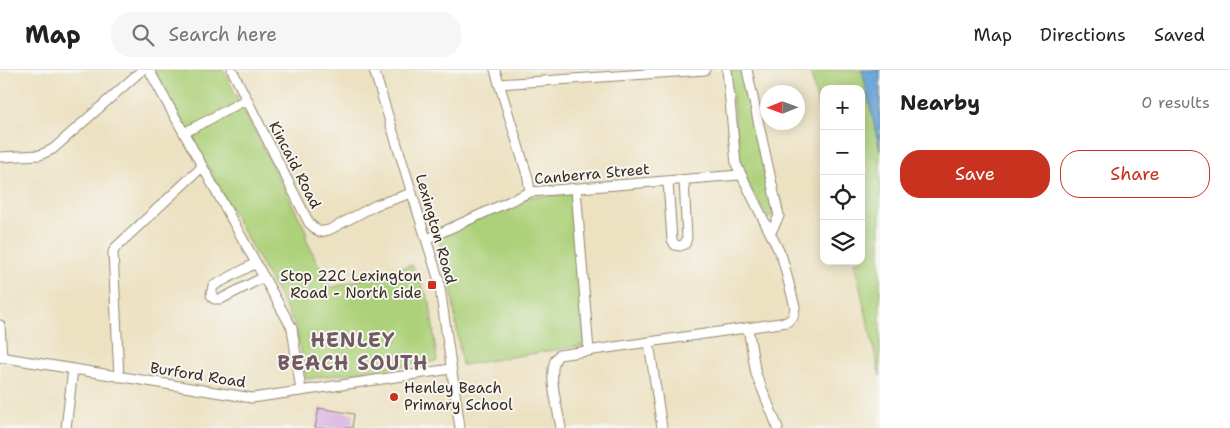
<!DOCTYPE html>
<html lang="en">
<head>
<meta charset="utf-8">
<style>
	:root { --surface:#fff; --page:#f6f6f6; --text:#222; --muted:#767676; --line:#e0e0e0; --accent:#c8321e }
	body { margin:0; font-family:"Shantell Sans",sans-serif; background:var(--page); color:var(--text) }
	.controls { position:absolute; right:15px; top:15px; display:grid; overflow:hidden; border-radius:10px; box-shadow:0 2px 12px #0003 }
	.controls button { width:45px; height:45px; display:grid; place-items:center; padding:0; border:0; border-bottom:1px solid var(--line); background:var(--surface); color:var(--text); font:25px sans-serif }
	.compass { position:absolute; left:760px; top:15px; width:45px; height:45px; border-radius:50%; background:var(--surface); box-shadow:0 2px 12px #0003; rotate:269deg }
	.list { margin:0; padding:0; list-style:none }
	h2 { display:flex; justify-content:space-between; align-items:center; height:65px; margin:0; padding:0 20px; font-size:21px }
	h2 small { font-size:16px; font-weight:400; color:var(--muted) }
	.actions { display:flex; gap:10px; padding:15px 20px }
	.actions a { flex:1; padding:11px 0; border:1px solid var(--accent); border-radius:20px; text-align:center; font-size:18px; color:var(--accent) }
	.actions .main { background:var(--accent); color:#fff }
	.icon { flex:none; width:28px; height:28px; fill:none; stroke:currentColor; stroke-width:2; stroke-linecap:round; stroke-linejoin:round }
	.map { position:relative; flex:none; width:880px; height:358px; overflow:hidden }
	header { display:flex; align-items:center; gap:30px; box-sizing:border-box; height:70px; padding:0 25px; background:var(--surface); border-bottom:1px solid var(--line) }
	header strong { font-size:24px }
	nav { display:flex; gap:28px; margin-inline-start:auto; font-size:18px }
	.search { width:350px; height:45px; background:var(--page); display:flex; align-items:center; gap:12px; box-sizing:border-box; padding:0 18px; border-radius:20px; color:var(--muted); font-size:19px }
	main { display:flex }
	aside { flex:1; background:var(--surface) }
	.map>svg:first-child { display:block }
	.green { fill:#add17a; stroke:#747e4c }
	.water { fill:#69a4d9; stroke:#52677c }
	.building { fill:#dbb4e0 }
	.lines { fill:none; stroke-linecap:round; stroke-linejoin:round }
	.minor-casing { stroke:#948670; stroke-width:11 }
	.minor { stroke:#fff; stroke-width:9 }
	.poi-dot { fill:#c8321e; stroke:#f6f6f2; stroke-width:2 }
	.labels { text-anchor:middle; stroke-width:4; stroke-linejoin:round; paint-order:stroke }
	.street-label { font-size:15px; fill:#3b2a1e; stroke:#f6f6f2 }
	.poi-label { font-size:15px; fill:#3b2a1e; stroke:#f6f6f2; text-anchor:end }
	.district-label { font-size:20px; font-weight:bold; letter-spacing:1px; fill:#735a62; stroke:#f6f6f2 }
</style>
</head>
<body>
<header>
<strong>Map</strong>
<div class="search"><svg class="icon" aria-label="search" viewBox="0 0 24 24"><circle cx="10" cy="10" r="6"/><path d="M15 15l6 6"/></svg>Search here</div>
<nav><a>Map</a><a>Directions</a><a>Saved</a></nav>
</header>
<main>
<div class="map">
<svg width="880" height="358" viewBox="0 0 880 358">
	<rect width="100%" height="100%" fill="#f6f6f2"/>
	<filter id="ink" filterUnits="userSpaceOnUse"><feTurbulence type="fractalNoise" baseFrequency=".02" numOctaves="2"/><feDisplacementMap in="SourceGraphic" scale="10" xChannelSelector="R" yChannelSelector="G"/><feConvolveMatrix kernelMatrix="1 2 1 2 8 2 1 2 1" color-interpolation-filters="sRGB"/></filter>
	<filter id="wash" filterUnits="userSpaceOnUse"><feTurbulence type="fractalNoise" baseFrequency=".0096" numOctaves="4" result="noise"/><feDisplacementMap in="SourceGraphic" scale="20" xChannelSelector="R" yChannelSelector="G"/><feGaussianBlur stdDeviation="1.12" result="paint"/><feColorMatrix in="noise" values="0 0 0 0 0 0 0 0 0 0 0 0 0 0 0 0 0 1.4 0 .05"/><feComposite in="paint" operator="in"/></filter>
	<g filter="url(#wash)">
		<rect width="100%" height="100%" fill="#ece1c1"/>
		<g class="green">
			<path d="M154 0H223L306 161V169L330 218 412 195 430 233 437 291 306 309 295 255Z"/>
			<path d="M729 0H742L773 141 772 147 768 148 741 101Z"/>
			<path d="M810 0H880V306L854 191H861V19H824V61Z"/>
			<path d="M572 124 585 275 462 295 450 210 438 167 525 127Z"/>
		</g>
		<path class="water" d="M862 0H880V81Z"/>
		<g id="blocks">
			<path class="building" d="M319 338 354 344 352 358H315Z"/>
		</g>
	</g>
	<g filter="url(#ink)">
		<use href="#blocks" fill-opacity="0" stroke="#948670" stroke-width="1"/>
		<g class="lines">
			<defs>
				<g id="minor">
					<path d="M149 0 292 258 301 321"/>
					<path d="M232 0 309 153 319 162 329 160 376 135 412 123"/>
					<path d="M374 0 439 211 460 358"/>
					<path d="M495 0 528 108 530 122"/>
					<path d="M747 0 779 146 771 162"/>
					<path d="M499 14 705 0"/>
					<path d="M184 63 247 29"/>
					<path d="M0 87 40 85 53 79 142 0"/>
					<path d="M668 112 672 170 675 175 680 176 685 174 687 168 684 110"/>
					<path d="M576 119 589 281"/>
					<path d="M427 169 530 122 739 105"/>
					<path d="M256 193 213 216 211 225 214 229H221L264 207"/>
					<path d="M0 255 2 288"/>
					<path d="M748 258 756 304 778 358"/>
					<path d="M649 273 662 358"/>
					<path d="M0 287 252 328 451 299"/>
					<path d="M119 307 113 182 116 177 202 97"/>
					<path d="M66 358 73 299"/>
					<path d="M561 358C558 340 545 296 559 285L787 252 793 247 795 237 782 187 736 94 727 0"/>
				</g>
			</defs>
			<use href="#minor" class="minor-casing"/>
			<use href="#minor" class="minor"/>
		</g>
	</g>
	<g class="poi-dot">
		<rect x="427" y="210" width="10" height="10" rx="2.5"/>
		<circle cx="394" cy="327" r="5"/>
	</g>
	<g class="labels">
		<g class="street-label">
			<text transform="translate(295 95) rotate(63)" y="5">Kincaid Road</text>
			<text transform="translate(592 104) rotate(-5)" y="5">Canberra Street</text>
			<text transform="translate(436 159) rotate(74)" y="5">Lexington Road</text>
			<text transform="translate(198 305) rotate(9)" y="5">Burford Road</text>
		</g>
		<g class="poi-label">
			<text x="422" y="211">Stop 22C Lexington<tspan x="422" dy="17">Road - North side</tspan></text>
			<text x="404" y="323" text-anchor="start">Henley Beach<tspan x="404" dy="17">Primary School</tspan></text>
		</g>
		<g class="district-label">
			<text x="353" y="277">HENLEY<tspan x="353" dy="23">BEACH SOUTH</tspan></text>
		</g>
	</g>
</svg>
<div class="controls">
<button>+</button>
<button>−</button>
<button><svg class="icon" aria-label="locate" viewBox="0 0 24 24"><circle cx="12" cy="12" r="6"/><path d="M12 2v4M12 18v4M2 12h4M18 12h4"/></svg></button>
<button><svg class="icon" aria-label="layers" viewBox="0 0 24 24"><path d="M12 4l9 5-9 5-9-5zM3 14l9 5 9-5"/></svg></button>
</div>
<svg class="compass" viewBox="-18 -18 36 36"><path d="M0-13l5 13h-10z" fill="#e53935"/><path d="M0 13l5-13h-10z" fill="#767676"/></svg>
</div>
<aside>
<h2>Nearby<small>0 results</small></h2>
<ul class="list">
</ul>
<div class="actions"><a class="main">Save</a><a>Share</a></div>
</aside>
</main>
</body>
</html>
